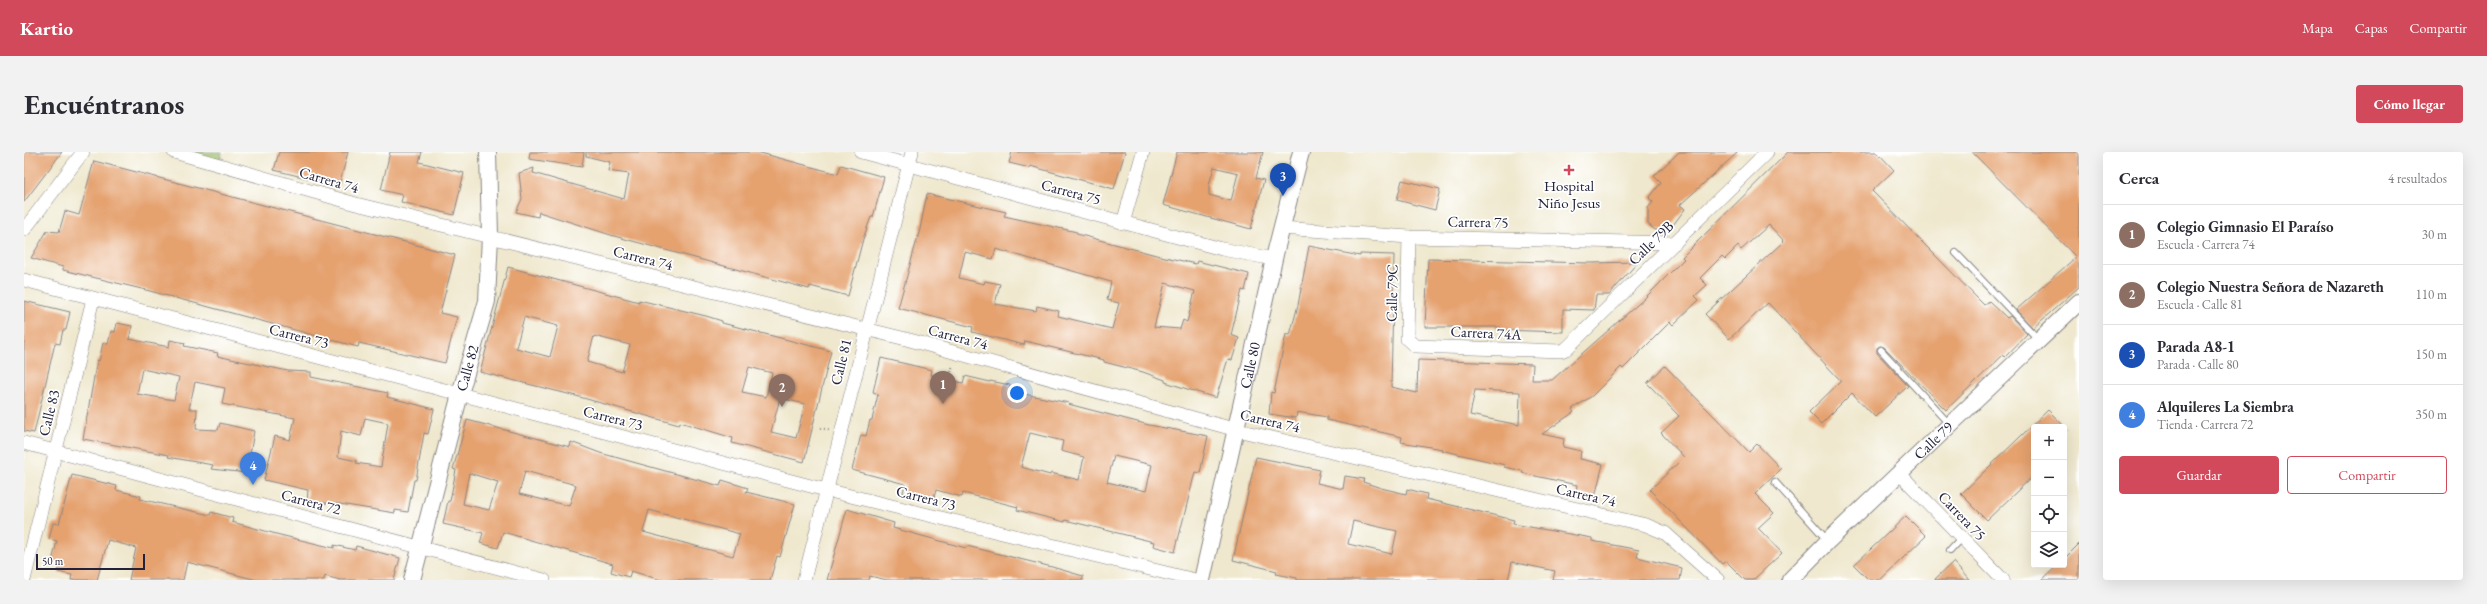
<!DOCTYPE html>
<html lang="es">
<head>
<meta charset="utf-8">
<style>
	:root { --surface:#fff; --page:#f2f2f3; --text:#2b2b33; --muted:#7c7c81; --line:#e1e1e2; --accent:#d1495b }
	body { margin:0; font-family:"EB Garamond",serif; background:var(--page); color:var(--text) }
	.controls { position:absolute; right:12px; bottom:12px; display:grid; overflow:hidden; border-radius:4px; box-shadow:0 4px 16px #0002 }
	.controls button { width:36px; height:36px; display:grid; place-items:center; padding:0; border:0; border-bottom:1px solid var(--line); background:var(--surface); color:var(--text); font:20px sans-serif }
	.scale { position:absolute; left:12px; bottom:10px; width:109px; box-sizing:border-box; padding-left:4px; border:2px solid #22223b; border-top:0; font-size:11px; line-height:14px; white-space:nowrap; color:#22223b; -webkit-text-stroke:3px #fff; paint-order:stroke }
	.you { position:absolute; left:993px; top:241px; width:14px; height:14px; margin:-10px; border:3px solid #fff; border-radius:50%; background:#1a73e8; box-shadow:0 0 0 6px #1a73e833 }
	.badge { display:grid; place-items:center; width:26px; height:26px; border-radius:50%; background:var(--accent); color:#fff; font-size:13px; font-weight:700 }
	.pin { position:absolute; translate:-50% -33px; filter:drop-shadow(0 1px 2px #0008) }
	.pin::after { content:''; position:absolute; top:21px; width:14px; height:12px; background:inherit; clip-path:polygon(0 0,100% 0,50% 100%) }
	.list { margin:0; padding:0; list-style:none }
	h2 { display:flex; justify-content:space-between; align-items:center; height:52px; margin:0; padding:0 16px; font-size:17px }
	h2 small { font-size:13px; font-weight:400; color:var(--muted) }
	.list li { display:grid; grid-template-columns:26px 1fr auto; gap:12px; align-items:center; box-sizing:border-box; height:60px; padding:0 16px; border-top:1px solid var(--line) }
	.list b { display:block; font-size:15px; white-space:nowrap }
	.list p { margin:0; font-size:13px; white-space:nowrap; color:var(--muted) }
	.list em { font-size:13px; font-style:normal; color:var(--muted) }
	.actions { display:flex; gap:8px; padding:12px 16px }
	.actions a { flex:1; padding:9px 0; border:1px solid var(--accent); border-radius:4px; text-align:center; font-size:14px; color:var(--accent) }
	.actions .main { background:var(--accent); color:#fff }
	.icon { flex:none; width:22px; height:22px; fill:none; stroke:currentColor; stroke-width:2; stroke-linecap:round; stroke-linejoin:round }
	.map { position:relative; flex:none; width:2055px; height:428px; overflow:hidden; border-radius:4px }
	header { display:flex; align-items:center; gap:24px; box-sizing:border-box; height:56px; padding:0 20px; background:var(--accent); color:#fff }
	header strong { font-size:19px }
	nav { display:flex; gap:22px; margin-inline-start:auto; font-size:14px }
	.intro { display:flex; align-items:center; justify-content:space-between; box-sizing:border-box; height:96px; padding:0 24px }
	h1 { margin:0; font-size:28px }
	.button { padding:10px 18px; border-radius:4px; background:var(--accent); color:#fff; font-size:14px; font-weight:700 }
	main { display:flex; gap:24px; padding:0 24px }
	aside { flex:1; background:var(--surface); border-radius:4px; box-shadow:0 4px 16px #0002 }
	.map>svg:first-child { display:block }
	.green { fill:#a0c36c; stroke:#617254 }
	.building { fill:#e5a16e; fill-rule:evenodd }
	.lines { fill:none; stroke-linecap:round; stroke-linejoin:round }
	.service-casing { stroke:#888584; stroke-width:8 }
	.minor-casing { stroke:#888584; stroke-width:14 }
	.tertiary-casing { stroke:#888584; stroke-width:18 }
	.path { stroke:#888584; stroke-width:2.5; stroke-dasharray:1 3; stroke-linecap:butt }
	.service { stroke:#fff; stroke-width:6 }
	.minor { stroke:#fff; stroke-width:13 }
	.tertiary { stroke:#fff; stroke-width:16 }
	.poi-dot { fill:#d1495b; stroke:#fff; stroke-width:1.5 }
	.labels { text-anchor:middle; stroke-width:3.5; stroke-linejoin:round; paint-order:stroke }
	.street-label { font-size:15px; fill:#22223b; stroke:#fff }
	.poi-label { font-size:15px; fill:#22223b; stroke:#fff }
</style>
</head>
<body>
<header>
<strong>Kartio</strong>
<nav><a>Mapa</a><a>Capas</a><a>Compartir</a></nav>
</header>
<div class="intro"><h1>Encuéntranos</h1><a class="button">Cómo llegar</a></div>
<main>
<div class="map">
<svg width="2055" height="428" viewBox="0 0 2055 428">
	<rect width="100%" height="100%" fill="#fff"/>
	<filter id="ink" filterUnits="userSpaceOnUse"><feTurbulence type="fractalNoise" baseFrequency=".025" numOctaves="2"/><feDisplacementMap in="SourceGraphic" scale="8" xChannelSelector="R" yChannelSelector="G"/><feConvolveMatrix kernelMatrix="1 2 1 2 8 2 1 2 1" color-interpolation-filters="sRGB"/></filter>
	<filter id="wash" filterUnits="userSpaceOnUse"><feTurbulence type="fractalNoise" baseFrequency=".012" numOctaves="4" result="noise"/><feDisplacementMap in="SourceGraphic" scale="16" xChannelSelector="R" yChannelSelector="G"/><feGaussianBlur stdDeviation="0.9" result="paint"/><feColorMatrix in="noise" values="0 0 0 0 0 0 0 0 0 0 0 0 0 0 0 0 0 1.4 0 .05"/><feComposite in="paint" operator="in"/></filter>
	<g filter="url(#wash)">
		<rect width="100%" height="100%" fill="#efe8ce"/>
		<path class="green" d="M160 0H198L196 8Z"/>
		<g id="blocks">
			<g class="building">
				<path d="M0 0H38L0 50Z"/>
				<path d="M255 0H324L315 34 250 18Z"/>
				<path d="M366 0H398L395 10 440 21 430 63 377 50 379 43 357 38Z"/>
				<path d="M506 0H560L558 15 505 7Z"/>
				<path d="M562 0H733L814 22 817 13 860 25 849 65H847L839 87 824 144 786 134 785 137 590 84 515 60 514 65 492 60 498 47 495 21 510 16 509 21 600 47 605 22 584 19 586 10 562 4Z"/>
				<path d="M988 0H1101L1090 37 1006 14V16L985 11Z"/>
				<path d="M1153 0H1239L1232 26 1240 28 1227 77 1139 53ZM1190 15 1214 21 1207 49 1185 43V33Z"/>
				<path d="M1655 0H1714L1656 53 1661 57 1646 77 1631 78 1624 72V56L1629 50 1625 46 1637 31 1630 24Z"/>
				<path d="M1764 0H1853L1870 18 1848 39 1960 153 1965 149 1983 166 1986 164 2003 182 1981 205 1979 203 1922 258 1860 195 1856 194 1853 196V201L1884 234 1851 265 1828 241 1797 272 1785 260 1817 229 1744 151 1705 187 1681 162 1760 89 1745 73 1717 98 1714 94 1701 107 1698 104 1676 126 1683 133 1671 144 1675 148 1649 173 1646 170 1599 217 1597 215 1568 244 1548 257 1550 260 1518 282 1540 287 1539 295 1557 299 1556 307 1579 312 1571 345 1552 341 1553 333 1498 321 1499 319 1480 315 1481 313 1417 298 1418 297 1377 290 1378 285 1303 268V265L1273 260 1272 266 1245 262 1247 240 1250 241 1262 182 1266 183 1274 153 1285 94 1336 104V102L1370 103 1367 235 1393 241 1394 208 1509 212 1508 228H1528L1621 146 1660 107 1658 105 1671 92ZM1451 238 1496 240 1495 273 1446 263Z"/>
				<path d="M1948 0H2055V135L2009 176 1992 158 2052 105Z"/>
				<path d="M70 9 431 103 416 161 433 165 421 211 335 191 334 195 122 138 39 118V115L7 106 23 79 35 80 41 59 55 63Z"/>
				<path d="M1378 28 1416 37 1411 58 1373 48Z"/>
				<path d="M903 42 982 60 980 64 1053 80V82L1132 103 1172 112 1173 109 1225 122 1221 139 1218 138 1207 183 1215 186 1208 208 1204 207 1192 246 1141 230V228L1119 220 1080 210V208L1001 189 1000 193 948 180 949 175 874 156 896 77ZM972 97 1087 130 1083 148 1095 151 1088 177 1034 164 1035 159 1013 154 1012 159 971 152 976 132 961 129 960 132 935 126 941 100 969 107ZM1141 131 1171 139 1163 170 1159 168 1156 177 1130 175Z"/>
				<path d="M1404 107 1566 111 1614 110 1585 143H1572L1570 158 1539 157V180L1476 178V175H1401Z"/>
				<path d="M484 115 615 150V148L682 164 698 169V171L807 199 780 310 708 291 709 286 656 270 655 273 552 244 456 220ZM500 165 534 174 526 205 492 196ZM570 184 606 193 598 220 563 210ZM725 215 748 221 742 245 718 240ZM756 246 781 252 772 286 747 280Z"/>
				<path d="M0 149 46 160 42 178H39L36 192 31 191 10 281 0 279Z"/>
				<path d="M93 171 108 174 105 187 145 195 146 188 161 191 160 194 194 201 193 204 264 219 287 220V225L364 241 363 245 410 257 404 282 400 281 392 328H390L384 360 371 358V361L316 352 283 350 284 338 240 328 251 284 266 288 271 266 198 252 201 236 171 230 165 257H173L172 277 194 278 196 271 230 279 223 321 187 317 189 313 144 305 145 303 59 287 73 208 75 209 79 191 84 192 87 179 91 180ZM118 217 155 225 150 248 113 242ZM341 266 364 271 357 315 332 311 333 309 314 305 317 279 337 284Z"/>
				<path d="M857 206 908 218 907 223 939 231 941 224 966 230V229L986 233 985 239 1045 251 1044 252 1125 273 1184 284 1176 321 1171 320 1151 400 1129 394 1130 390 1041 368V370L993 358 994 355 939 341 938 345 912 338 909 349 879 341 881 332 828 318 837 283 842 284 846 268H848L854 242 849 240ZM1006 281 1039 289 1037 299 1060 305 1055 328 1027 321 1026 323 997 315ZM1090 304 1128 313 1122 339 1083 330Z"/>
				<path d="M1641 214 1725 300 1733 292 1757 317 1731 342 1750 361 1734 376 1758 401 1729 428H1721L1702 409 1698 412 1626 338 1660 305 1637 281 1655 264 1623 231Z"/>
				<path d="M2024 258 2041 275H2010V323L1963 368 1937 342Z"/>
				<path d="M443 268 546 295 547 290 576 301 696 334 698 328 724 336 722 340 771 352 756 405 753 404 746 428H637L607 419 605 425 587 420 589 412 479 380 474 396 456 391 459 381 419 372 424 349H426L432 318 429 317ZM501 319 552 333 545 354 495 342ZM445 321 474 330 465 358 439 352ZM625 358 716 382 709 404 619 380Z"/>
				<path d="M1232 305 1296 318 1293 331 1319 337 1321 324 1340 327 1339 330 1357 336 1382 342 1383 337 1403 342 1402 347 1490 368 1489 372 1568 386V389L1615 398 1613 405 1658 416 1656 428H1529L1531 419 1488 410 1484 428H1273V426L1252 422 1253 419 1209 408ZM1329 369 1373 379 1368 402 1324 392Z"/>
				<path d="M48 323 93 334 92 338 117 344 116 347 186 363 187 360 209 366 208 370 256 383 310 396V393L331 398 332 394 376 406 370 428H316L301 424 300 428H233L163 410 159 428H105L112 396 84 388 73 428H47L48 423 34 420 37 411 28 409 33 389 25 387 29 371 35 372Z"/>
				<path d="M823 357 870 371 869 376 942 396 943 394 1028 415 1059 424V428H863L846 424 845 428H803Z"/>
				<path d="M1882 364 1902 384 1856 428H1845L1830 413Z"/>
				<path d="M2055 392V428H2018L2034 413H2040V407Z"/>
				<path d="M1929 410 1945 428H1910Z"/>
			</g>
		</g>
	</g>
	<g filter="url(#ink)">
		<use href="#blocks" fill-opacity="0" stroke="#888584" stroke-width="1"/>
		<g class="lines">
			<defs>
				<g id="service">
					<path d="M1932 101 2014 187"/>
					<path d="M1857 198 1926 273"/>
					<path d="M1751 330 1804 389"/>
					<path d="M1926 398 1937 386"/>
				</g>
				<g id="minor">
					<path d="M150 0 332 52 882 187 1213 278 1622 373 1641 381 1694 428"/>
					<path d="M837 0 1198 97 1249 107"/>
					<path d="M1099 71 1119 0"/>
					<path d="M1257 76 1385 85 1651 91"/>
					<path d="M0 78 59 0"/>
					<path d="M1385 85 1383 187 1391 194 1537 199 1542 197 1743 0"/>
					<path d="M0 128 802 338 1171 428"/>
					<path d="M0 291 520 428"/>
					<path d="M1875 321 1979 428"/>
					<path d="M0 428 69 147"/>
					<path d="M780 428 888 0"/>
				</g>
				<g id="tertiary">
					<path id="s1" d="M388 428 436 242 463 149 466 84 464 0"/>
					<path id="s2" d="M1178 428 1252 98 1277 0"/>
					<path id="s3" d="M1766 428 1804 389 2055 150"/>
				</g>
			</defs>
			<use href="#service" class="service-casing"/>
			<use href="#minor" class="minor-casing"/>
			<use href="#tertiary" class="tertiary-casing"/>
			<g class="path">
				<path d="M927 220 929 213"/>
				<path d="M796 276 805 278"/>
			</g>
			<use href="#service" class="service"/>
			<use href="#minor" class="minor"/>
			<use href="#tertiary" class="tertiary"/>
		</g>
	</g>
	<path class="poi-dot" d="M1543 12h4v4h4v4h-4v4h-4v-4h-4v-4h4z"/>
	<g class="labels">
		<g class="street-label">
			<text transform="translate(305 28) rotate(16)" y="5">Carrera 74</text>
			<text transform="translate(1047 40) rotate(15)" y="5">Carrera 75</text>
			<text transform="translate(1454 70) rotate(1)" y="5">Carrera 75</text>
			<text transform="translate(1627 91) rotate(-44)" y="5">Calle 79B</text>
			<text transform="translate(619 106) rotate(14)" y="5">Carrera 74</text>
			<text transform="translate(1368 141) rotate(-89)" y="5">Calle 79C</text>
			<text transform="translate(1462 181) rotate(3)" y="5">Carrera 74A</text>
			<text transform="translate(275 184) rotate(14)" y="5">Carrera 73</text>
			<text transform="translate(934 185) rotate(15)" y="5">Carrera 74</text>
			<text transform="translate(817 210) rotate(-76)" y="5">Calle 81</text>
			<text dy="5" stroke="none"><textPath href="#s2" startOffset="220">Calle 80</textPath></text>
			<text dy="5" stroke="none"><textPath href="#s1" startOffset="219">Calle 82</textPath></text>
			<text transform="translate(25 261) rotate(-76)" y="5">Calle 83</text>
			<text transform="translate(589 266) rotate(14)" y="5">Carrera 73</text>
			<text transform="translate(1246 269) rotate(13)" y="5">Carrera 74</text>
			<text dy="5" stroke="none"><textPath href="#s3" startOffset="200">Calle 79</textPath></text>
			<text transform="translate(1562 343) rotate(13)" y="5">Carrera 74</text>
			<text transform="translate(902 346) rotate(14)" y="5">Carrera 73</text>
			<text transform="translate(287 350) rotate(15)" y="5">Carrera 72</text>
			<text transform="translate(1938 364) rotate(46)" y="5">Carrera 75</text>
		</g>
		<g class="poi-label">
			<text x="1545" y="39">Hospital<tspan x="1545" dy="17">Niño Jesus</tspan></text>
		</g>
	</g>
</svg>
<div class="controls">
<button>+</button>
<button>−</button>
<button><svg class="icon" aria-label="locate" viewBox="0 0 24 24"><circle cx="12" cy="12" r="6"/><path d="M12 2v4M12 18v4M2 12h4M18 12h4"/></svg></button>
<button><svg class="icon" aria-label="layers" viewBox="0 0 24 24"><path d="M12 4l9 5-9 5-9-5zM3 14l9 5 9-5"/></svg></button>
</div>
<div class="scale">50 m</div>
<div class="you"></div>
<div class="pin badge" style="left:919px;top:252px;background:#8d6e63">1</div>
<div class="pin badge" style="left:758px;top:255px;background:#8d6e63">2</div>
<div class="pin badge" style="left:1259px;top:44px;background:#1a4fb4">3</div>
<div class="pin badge" style="left:229px;top:333px;background:#3f7fe0">4</div>
</div>
<aside>
<h2>Cerca<small>4 resultados</small></h2>
<ul class="list">
<li><span class="badge" style="background:#8d6e63">1</span><div><b>Colegio Gimnasio El Paraíso</b><p>Escuela · Carrera 74</p></div><em>30 m</em></li>
<li><span class="badge" style="background:#8d6e63">2</span><div><b>Colegio Nuestra Señora de Nazareth</b><p>Escuela · Calle 81</p></div><em>110 m</em></li>
<li><span class="badge" style="background:#1a4fb4">3</span><div><b>Parada A8-1</b><p>Parada · Calle 80</p></div><em>150 m</em></li>
<li><span class="badge" style="background:#3f7fe0">4</span><div><b>Alquileres La Siembra</b><p>Tienda · Carrera 72</p></div><em>350 m</em></li>
</ul>
<div class="actions"><a class="main">Guardar</a><a>Compartir</a></div>
</aside>
</main>
</body>
</html>
